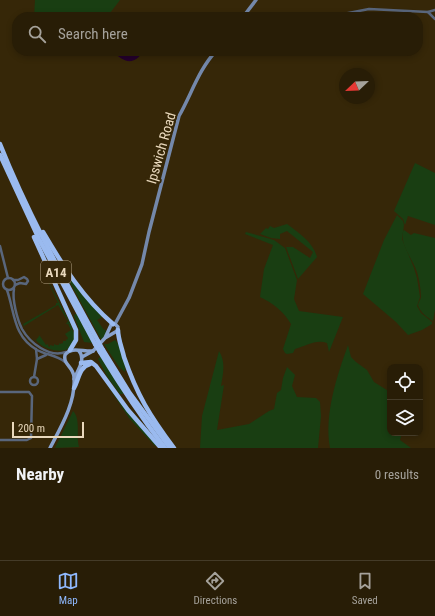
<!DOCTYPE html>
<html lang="en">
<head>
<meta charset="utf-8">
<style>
	:root { --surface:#281d06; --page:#342a14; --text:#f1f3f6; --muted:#a5a29b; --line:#443b28; --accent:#8fb8fd }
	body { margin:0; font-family:"Roboto Condensed",sans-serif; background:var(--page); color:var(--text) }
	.controls { position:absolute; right:12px; bottom:12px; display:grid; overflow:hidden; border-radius:8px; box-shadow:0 2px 6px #0003 }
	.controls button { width:36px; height:36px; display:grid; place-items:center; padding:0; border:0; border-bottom:1px solid var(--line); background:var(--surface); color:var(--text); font:20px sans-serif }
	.compass { position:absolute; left:339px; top:68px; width:36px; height:36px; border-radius:50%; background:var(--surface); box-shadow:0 2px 6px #0003; rotate:247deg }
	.scale { position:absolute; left:12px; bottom:10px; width:72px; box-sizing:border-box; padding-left:4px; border:2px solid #e9d8bc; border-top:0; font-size:11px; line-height:14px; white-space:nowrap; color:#e9d8bc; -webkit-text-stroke:3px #362708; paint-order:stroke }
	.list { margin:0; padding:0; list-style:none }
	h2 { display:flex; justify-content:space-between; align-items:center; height:52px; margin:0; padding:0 16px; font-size:17px }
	h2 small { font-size:13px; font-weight:400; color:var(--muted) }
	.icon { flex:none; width:22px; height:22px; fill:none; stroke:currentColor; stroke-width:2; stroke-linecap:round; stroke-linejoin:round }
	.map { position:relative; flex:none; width:435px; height:448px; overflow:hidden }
	.search { position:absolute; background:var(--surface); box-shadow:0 2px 6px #0003; left:12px; right:12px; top:12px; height:44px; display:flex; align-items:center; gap:10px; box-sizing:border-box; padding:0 14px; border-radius:16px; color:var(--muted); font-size:15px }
	.sheet { height:112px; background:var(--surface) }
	nav { display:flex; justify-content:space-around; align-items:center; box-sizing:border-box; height:56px; border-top:1px solid var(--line); background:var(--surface); font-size:11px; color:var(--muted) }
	nav a { display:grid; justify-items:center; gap:2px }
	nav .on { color:var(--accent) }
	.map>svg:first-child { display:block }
	.green { fill:#193e12 }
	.water { fill:#25002d }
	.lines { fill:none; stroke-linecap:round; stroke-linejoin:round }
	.street { stroke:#59667c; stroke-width:2.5 }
	.secondary { stroke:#7488aa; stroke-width:3.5 }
	.primary { stroke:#88a2ce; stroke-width:3.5 }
	.highway { stroke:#9abaef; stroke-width:4.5 }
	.highway-bridge { stroke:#9abaef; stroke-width:4.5 }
	.labels { text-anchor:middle; stroke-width:4; stroke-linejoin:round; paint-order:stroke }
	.shield { fill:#362708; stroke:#b3a386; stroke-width:1 }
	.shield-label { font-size:13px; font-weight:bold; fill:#e9d8bc }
	.street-label { font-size:14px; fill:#e9d8bc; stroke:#362708 }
</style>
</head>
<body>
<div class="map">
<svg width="435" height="448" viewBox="0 0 435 448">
	<rect width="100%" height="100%" fill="#362708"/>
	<g class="green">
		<path d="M35 0H120L107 17H34Z"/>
		<path d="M415 163 435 173V225L408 216 405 225 403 219 394 211Z"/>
		<path d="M397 215 403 221 404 225 402 239 414 268 417 278 420 297 417 306 421 313 432 322V324L422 330 408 335 396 322 363 294 384 240Z"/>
		<path d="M287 224C299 233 313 242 317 257L298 279 286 247H293L310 258 313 252 287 231 280 234V239L271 238 260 234 266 228 268 229 270 226 274 228Z"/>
		<path d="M404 229V230L411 235 414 233 435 238V310L433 321C428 318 419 311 418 305 418 302 421 300 421 297 421 289 419 279 417 272 413 259 398 243 404 229Z"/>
		<path d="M246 232 274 240 285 248 297 280 294 299 299 311 343 317 329 352 327 343C316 339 306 346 295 349L293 353 287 354 285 353 283 349 291 324C284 312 273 303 260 297L264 269 273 245 245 234Z"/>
		<path d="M46 277 70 323 74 333 76 335C74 341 72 348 65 350 57 353 40 347 36 340L40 335V336L46 345 48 344V346L50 347V345L54 346V344L56 345H59V343L60 344 63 343V341H66V339L67 340 68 338 65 334 71 330 68 324H66L68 321 58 305 24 326 23 324 56 305V303H58Z"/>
		<path d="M69 277 102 317 97 320 104 330 105 329 106 332H107L102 341 68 279Z"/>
		<path d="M75 314H77L93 343 84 342 74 316Z"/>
		<path d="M115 340C121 346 127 363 125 372L119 367 104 344H108Z"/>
		<path d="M348 345 351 357 356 362 367 370 374 382 390 392V433H402L400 440 411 448H330C324 414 337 376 348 345Z"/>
		<path d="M219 351C226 362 223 374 221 386L224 385 217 430 249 424 269 411 274 409 277 393 281 390 283 378 287 367 295 375 292 386 297 397 316 398 320 402 321 416 318 448H200L202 416Z"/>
		<path d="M101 356 124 392 123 394H120L108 378 98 359Z"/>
		<path d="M102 377 156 445 155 446 129 418Z"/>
		<path d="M73 411C81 419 76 436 79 447L55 448Z"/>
	</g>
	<path class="water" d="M112 51H144C133 66 125 63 112 51Z"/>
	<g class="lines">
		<g class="street">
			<path d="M428 12 435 19"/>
			<path d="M328 17 369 9 428 12 435 10"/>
			<path d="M0 246 8 278"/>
			<circle cx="9" cy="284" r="6"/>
			<path d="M13 280H18L24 277 27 279 28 281 26 284 20 283 15 285"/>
			<path d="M14 289C12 299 17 319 22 329 30 343 49 358 66 352"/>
			<path d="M7 290C15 313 13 336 37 350 46 355 57 355 65 362"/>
			<path d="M37 359 46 355"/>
			<circle cx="34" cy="381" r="4"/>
			<path d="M34 377 37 359 36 349"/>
			<path d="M0 392H29L32 396 31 438 27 440H0"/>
		</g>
		<g class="secondary">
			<path d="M243 17 256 0"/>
			<path d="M115 324 129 298 142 264 149 232 179 116C191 95 199 69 216 51"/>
		</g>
		<g class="primary">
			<path d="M82 357 93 351 105 338 117 331 118 327 115 324 111 325 105 338"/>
			<path d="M74 379C78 370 86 359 79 351"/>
			<path d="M50 448C61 427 76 402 74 377 73 366 63 365 65 355 71 346 83 352 93 351"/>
		</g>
		<g class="highway">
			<path d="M0 144C27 212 63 277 98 341"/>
			<path d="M0 155 39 239 95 344"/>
			<path d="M43 232C63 266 83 298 113 324"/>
			<path d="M34 237 76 330V340L70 350"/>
			<path d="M118 330C118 339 122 348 124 357 137 395 150 416 174 448"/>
			<path d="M103 350 129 392 170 448"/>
			<path d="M100 352C120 385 141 417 165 448"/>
			<path d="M81 363 91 362 96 366 128 410 161 448"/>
			<path d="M74 388C79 379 79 367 90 364"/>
		</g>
		<g class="highway-bridge">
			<path d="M98 341 103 350"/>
			<path d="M95 344 100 352"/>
		</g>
	</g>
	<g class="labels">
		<rect class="shield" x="41" y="261" width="30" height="22" rx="3"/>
		<g class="shield-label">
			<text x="56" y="277">A14</text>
		</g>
		<g class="street-label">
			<text transform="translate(161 148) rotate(-74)" y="5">Ipswich Road</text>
		</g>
	</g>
</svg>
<div class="controls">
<button><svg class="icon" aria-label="locate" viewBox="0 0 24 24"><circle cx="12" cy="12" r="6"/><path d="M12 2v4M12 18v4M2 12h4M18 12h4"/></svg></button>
<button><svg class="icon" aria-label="layers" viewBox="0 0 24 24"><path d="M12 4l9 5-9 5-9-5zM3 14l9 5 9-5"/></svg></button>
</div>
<svg class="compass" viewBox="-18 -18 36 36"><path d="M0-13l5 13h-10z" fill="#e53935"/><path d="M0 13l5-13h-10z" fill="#a5a29b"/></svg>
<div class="scale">200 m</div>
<div class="search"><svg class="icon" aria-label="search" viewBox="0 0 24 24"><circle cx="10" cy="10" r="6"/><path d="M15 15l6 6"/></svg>Search here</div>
</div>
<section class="sheet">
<h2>Nearby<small>0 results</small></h2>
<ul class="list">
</ul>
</section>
<nav>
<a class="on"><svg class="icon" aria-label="map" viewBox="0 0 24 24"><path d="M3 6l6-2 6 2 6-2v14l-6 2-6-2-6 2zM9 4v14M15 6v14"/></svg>Map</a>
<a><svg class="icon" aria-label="directions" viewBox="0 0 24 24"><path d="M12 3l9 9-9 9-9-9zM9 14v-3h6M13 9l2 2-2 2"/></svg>Directions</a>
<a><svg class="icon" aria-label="saved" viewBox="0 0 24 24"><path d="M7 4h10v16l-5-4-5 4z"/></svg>Saved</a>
</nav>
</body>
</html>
